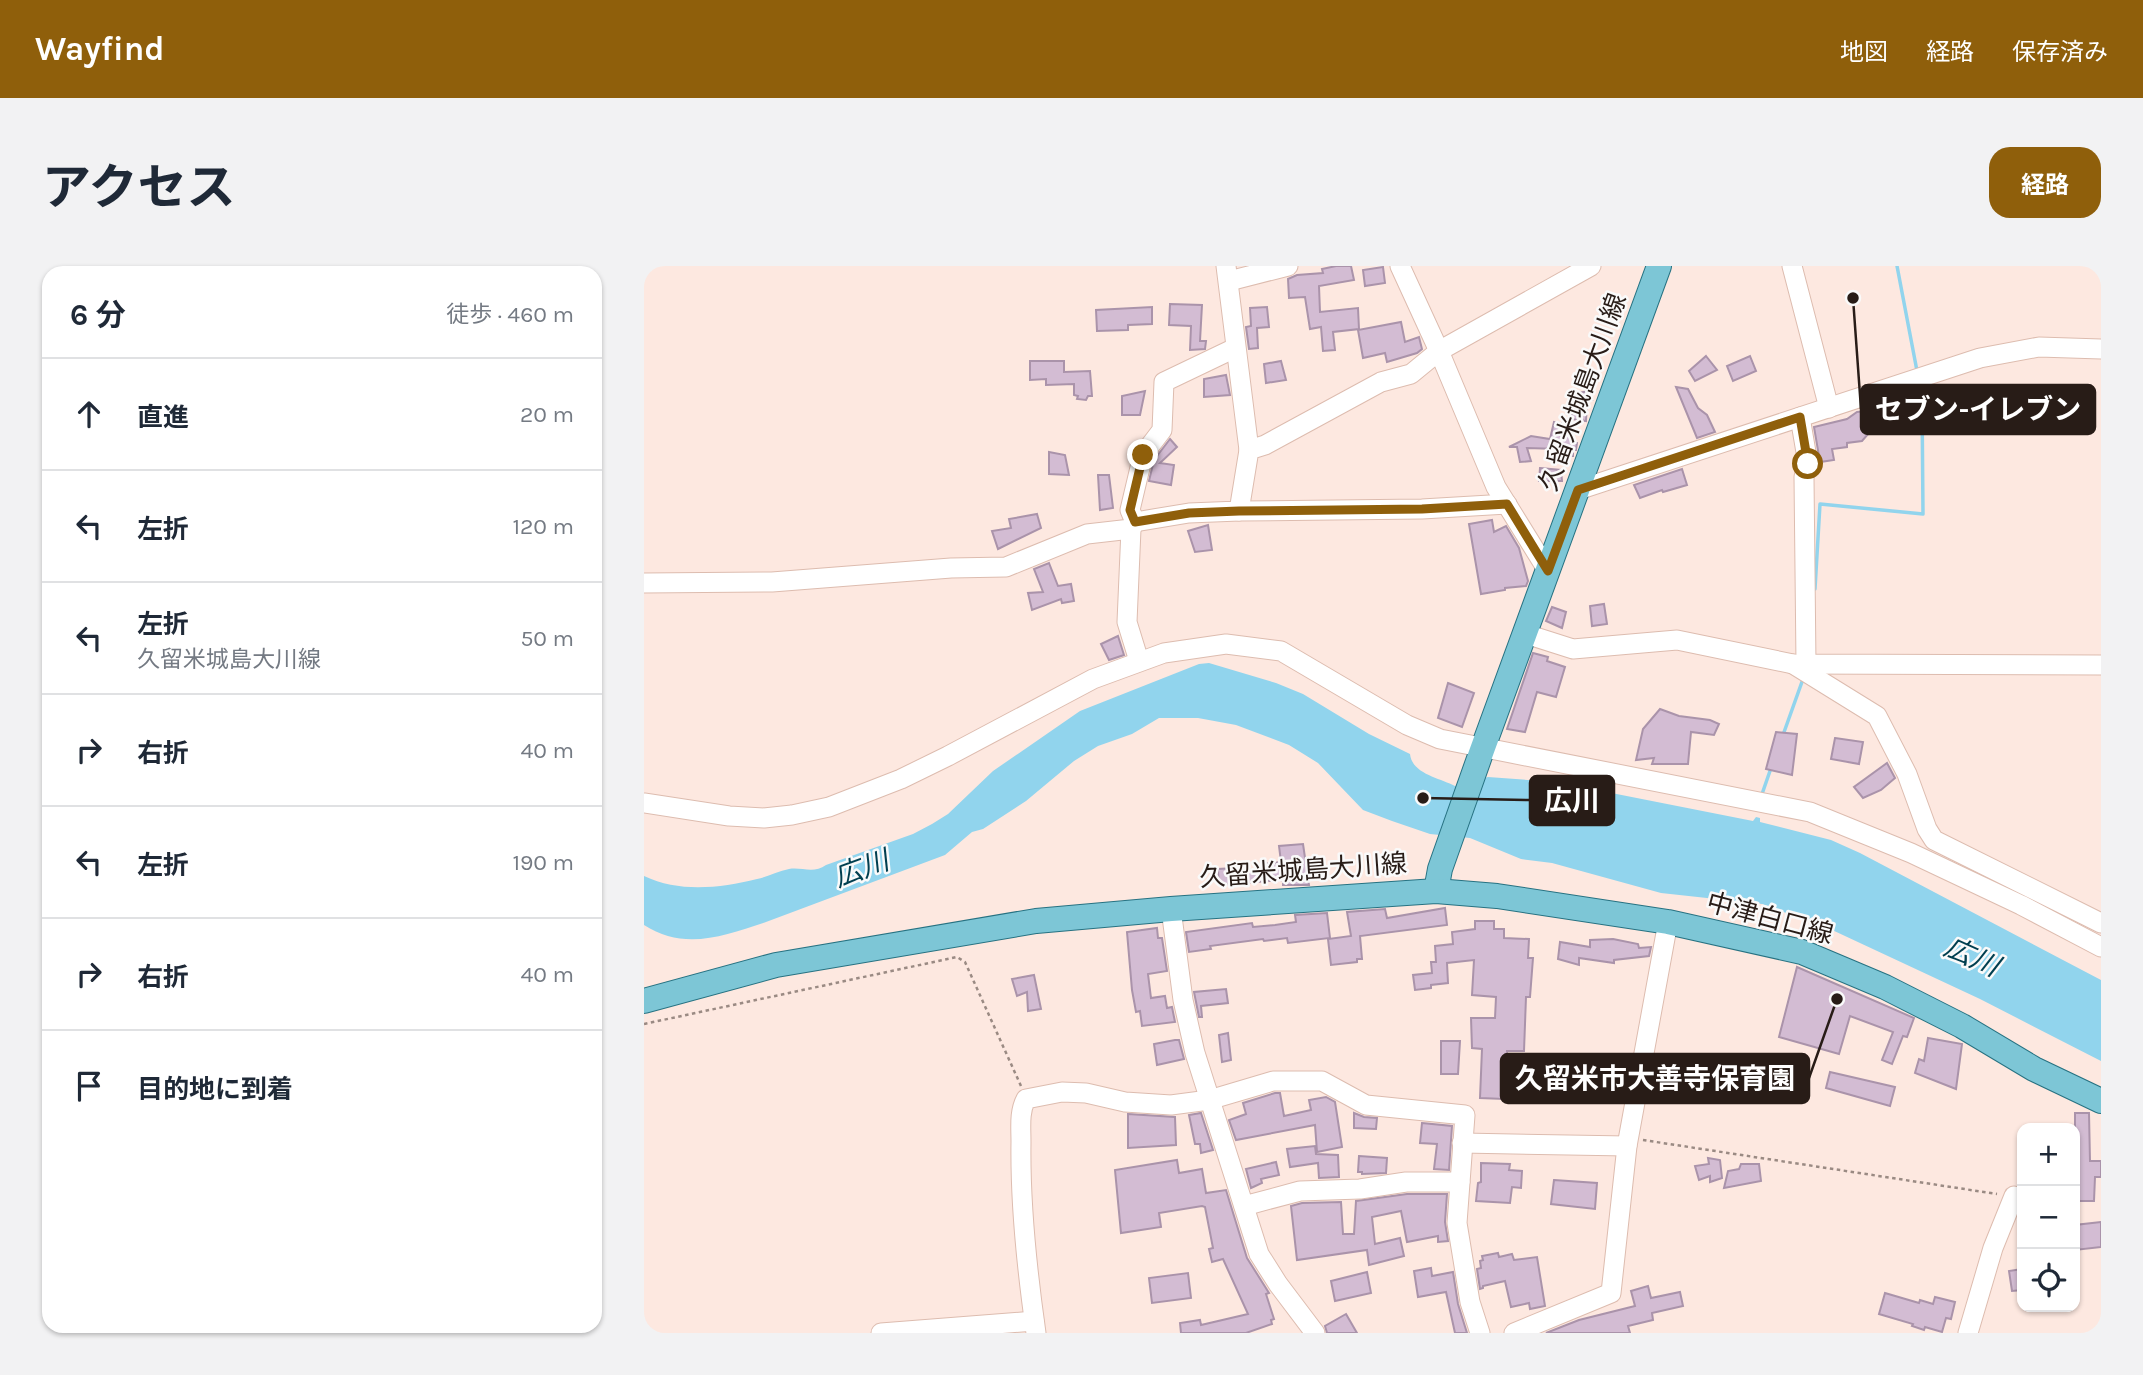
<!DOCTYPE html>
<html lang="ja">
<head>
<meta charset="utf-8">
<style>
	:root { --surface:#fff; --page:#f2f2f3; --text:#1f2937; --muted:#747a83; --line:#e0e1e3; --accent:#8f5f0b }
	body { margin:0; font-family:Karla,"Noto Sans JP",sans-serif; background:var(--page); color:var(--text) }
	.controls { position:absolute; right:21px; bottom:21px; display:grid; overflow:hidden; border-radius:14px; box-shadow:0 2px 5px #0004 }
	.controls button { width:63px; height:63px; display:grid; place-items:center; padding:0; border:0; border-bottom:2px solid var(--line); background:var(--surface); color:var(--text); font:35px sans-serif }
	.stop { position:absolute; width:21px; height:21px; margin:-16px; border:5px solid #8f5f0b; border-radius:50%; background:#fff }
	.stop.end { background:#8f5f0b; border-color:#fff; box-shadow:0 2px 7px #0008 }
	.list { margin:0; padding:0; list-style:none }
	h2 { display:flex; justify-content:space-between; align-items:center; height:91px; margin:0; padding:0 28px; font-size:30px }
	h2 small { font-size:23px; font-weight:400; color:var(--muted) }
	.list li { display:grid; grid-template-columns:46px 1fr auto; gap:21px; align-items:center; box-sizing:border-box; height:112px; padding:0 28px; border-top:2px solid var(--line) }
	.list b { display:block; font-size:26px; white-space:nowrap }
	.list p { margin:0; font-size:23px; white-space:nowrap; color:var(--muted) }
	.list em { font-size:23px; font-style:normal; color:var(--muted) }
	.icon { flex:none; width:38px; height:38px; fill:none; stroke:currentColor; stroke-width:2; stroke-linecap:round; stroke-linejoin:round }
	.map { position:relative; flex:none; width:1457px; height:1067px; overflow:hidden; border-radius:21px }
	header { display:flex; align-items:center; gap:42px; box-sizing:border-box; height:98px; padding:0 35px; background:var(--accent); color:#fff }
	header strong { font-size:33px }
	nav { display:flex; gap:38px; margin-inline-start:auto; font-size:24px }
	.intro { display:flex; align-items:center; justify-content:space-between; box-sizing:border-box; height:168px; padding:0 42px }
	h1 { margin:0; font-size:49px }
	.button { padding:18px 32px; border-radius:21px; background:var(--accent); color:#fff; font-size:24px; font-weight:700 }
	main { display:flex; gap:42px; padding:0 42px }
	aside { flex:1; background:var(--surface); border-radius:21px; box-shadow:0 2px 5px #0004 }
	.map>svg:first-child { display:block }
	.water { fill:#91d4ed }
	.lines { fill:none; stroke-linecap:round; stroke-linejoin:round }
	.stream { stroke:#91d4ed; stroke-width:3.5 }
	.building { fill:#d3bcd3; stroke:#aa93aa; stroke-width:2 }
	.minor-casing { stroke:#ddbcaf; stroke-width:21 }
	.major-casing { stroke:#277282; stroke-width:26 }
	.path { stroke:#9a8a83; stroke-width:2.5; stroke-dasharray:3.5 3.5; stroke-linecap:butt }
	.minor { stroke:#fff; stroke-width:19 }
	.major { stroke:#7dc6d6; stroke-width:24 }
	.route { stroke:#8f5f0b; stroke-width:9 }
	.labels { text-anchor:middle; stroke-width:5; stroke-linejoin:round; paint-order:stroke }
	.street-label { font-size:26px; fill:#281c17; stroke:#fafafa }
	.water-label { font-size:28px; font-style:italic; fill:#003f50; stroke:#fafafa }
	.leader { fill:none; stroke:#281c17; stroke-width:2.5 }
	.callout-dot { fill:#281c17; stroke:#fafafa; stroke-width:2.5 }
	.callout { fill:#281c17; stroke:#281c17; stroke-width:2.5 }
	.callout-label { font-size:28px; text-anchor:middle; font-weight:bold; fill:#fff }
</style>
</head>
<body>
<header>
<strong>Wayfind</strong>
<nav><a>地図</a><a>経路</a><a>保存済み</a></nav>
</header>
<div class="intro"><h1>アクセス</h1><a class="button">経路</a></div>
<main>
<aside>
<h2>6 分<small>徒歩 · 460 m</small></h2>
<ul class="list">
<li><svg class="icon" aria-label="ahead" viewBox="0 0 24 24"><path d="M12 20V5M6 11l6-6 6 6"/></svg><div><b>直進</b></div><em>20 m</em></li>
<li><svg class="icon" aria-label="left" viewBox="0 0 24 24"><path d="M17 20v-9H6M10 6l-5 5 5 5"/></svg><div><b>左折</b></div><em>120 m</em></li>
<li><svg class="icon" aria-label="left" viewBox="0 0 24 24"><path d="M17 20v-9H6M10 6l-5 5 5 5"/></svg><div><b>左折</b><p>久留米城島大川線</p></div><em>50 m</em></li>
<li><svg class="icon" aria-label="right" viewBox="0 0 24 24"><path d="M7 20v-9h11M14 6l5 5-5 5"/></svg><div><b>右折</b></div><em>40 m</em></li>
<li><svg class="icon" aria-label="left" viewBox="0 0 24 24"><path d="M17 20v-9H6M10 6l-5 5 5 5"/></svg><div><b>左折</b></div><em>190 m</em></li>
<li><svg class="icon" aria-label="right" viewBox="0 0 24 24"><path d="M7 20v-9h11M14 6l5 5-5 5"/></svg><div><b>右折</b></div><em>40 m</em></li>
<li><svg class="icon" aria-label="arrive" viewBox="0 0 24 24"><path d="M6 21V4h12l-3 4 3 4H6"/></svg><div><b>目的地に到着</b></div></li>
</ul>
</aside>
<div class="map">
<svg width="1457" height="1067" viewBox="0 0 1457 1067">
	<rect width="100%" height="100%" fill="#fde8e0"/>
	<path class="water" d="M565 397 632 417 659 428 725 468 766 488C768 508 796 512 811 520L844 511 912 516 914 509 917 510V517L1109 555 1112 551 1116 552V556L1187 574 1216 587 1457 714V795L1336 733 1186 663 1118 638 1017 627 908 597 877 593 826 572 786 568 748 555 719 544 674 497 645 479 592 459 554 452H515L488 468 454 480 430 495 382 535 339 563 328 566 301 589 122 656C80 670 40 685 0 659V610C36 627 76 622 113 613 124 611 134 605 145 603 158 601 170 608 182 599L269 568 288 558 304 548 349 505 436 445 555 398Z"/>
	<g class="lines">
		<g class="stream">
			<path d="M1253 0 1273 105"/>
			<path d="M1171 323 1176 238 1279 248 1278 131 1275 119"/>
			<path d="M1139 469 1159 413"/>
			<path d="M1117 531 1127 502"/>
		</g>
	</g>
	<g class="building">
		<path d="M692 0H707L710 14 675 20 676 46 714 42 715 63 689 66 691 84 679 85 677 61 666 63 661 31 645 32 644 13 653 9 679 7 678 3Z"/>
		<path d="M739 1 741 17 721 20 719 4Z"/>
		<path d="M526 38 558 39 556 75H562L561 83 546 84 547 60 525 59Z"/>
		<path d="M508 41V58L484 59V64L453 65 452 44Z"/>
		<path d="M623 41 625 61 613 62 614 82 605 83 602 61 607 60 606 42Z"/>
		<path d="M757 56 761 76 775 71 778 83 773 87 743 96 741 87 719 92 714 64Z"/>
		<path d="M1062 90 1073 104 1051 115 1045 105Z"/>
		<path d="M1106 90 1112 105 1089 115 1083 100Z"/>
		<path d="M386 95H420V106L446 105 448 130H444L442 134 433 133 434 130 430 129V118L402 119V113L386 114Z"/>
		<path d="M637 95 642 114 622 117 620 98Z"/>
		<path d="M582 109 586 129 560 131V113Z"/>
		<path d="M1032 121 1044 123 1054 142 1063 149 1071 166 1053 172Z"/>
		<path d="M501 125 496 149H478V130Z"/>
		<path d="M944 125 948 134 943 135 942 155 927 153 929 143 926 129Z"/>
		<path d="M1222 145 1225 167 1218 175 1203 177V181L1188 183 1190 194 1176 196 1170 161 1203 153 1213 146Z"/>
		<path d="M910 156 928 159V176L933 177 932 184H929V190H915V183L883 182 887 195 876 196 873 181H865L887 170 906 173Z"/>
		<path d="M526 173 533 181 516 197 530 199 527 219 505 215 510 194Z"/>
		<path d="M405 186 421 189 425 209 405 208Z"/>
		<path d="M896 202 917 204 918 215H895Z"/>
		<path d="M1038 203 1043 219 1019 226 1018 224 996 232 990 219Z"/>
		<path d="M454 209H465L469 242 456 244Z"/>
		<path d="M393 248 397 262 354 283 348 265 367 262 365 253Z"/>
		<path d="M848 254 850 266 862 260 875 282 884 315 882 320 861 322V324L837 328 825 258Z"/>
		<path d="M564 259 568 284 551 286 544 265Z"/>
		<path d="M405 297 414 320 427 318 430 335 418 337 417 333 388 344 384 327 399 326 390 303Z"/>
		<path d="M960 338 963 358 948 360 946 340Z"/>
		<path d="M908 341 922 346 918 362 902 355Z"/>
		<path d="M474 370 480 389 465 394 457 378Z"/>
		<path d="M889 387 904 391 903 395 921 401 912 431 893 426 881 466 863 463Z"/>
		<path d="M804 417 830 427 818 461 794 452Z"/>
		<path d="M1016 443 1035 450 1066 454 1075 458 1070 469 1047 466 1044 498H1008L1010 492 992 494 999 463Z"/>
		<path d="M1132 466 1153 468 1148 509 1122 503Z"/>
		<path d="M1191 472 1219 476 1215 498 1187 493Z"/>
		<path d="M1243 497 1251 512 1237 524 1219 532 1210 521Z"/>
		<path d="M659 578 665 619H639V614L575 619 574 603 591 602 619 605V598L637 596 635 580Z"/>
		<path d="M801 642 803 659 716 670 718 693H713V696L687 699 684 673 707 670 703 646 741 643 743 652Z"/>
		<path d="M683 647 686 672 644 677 643 672 620 675 619 673 566 680 567 683 545 686 542 666 608 657 609 661 631 659 652 656 651 649Z"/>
		<path d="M831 655H850V663H860V672L885 673 884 692H889L886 731H882L880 785H863L860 833 836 832 838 783 828 782 827 752H851L852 731 828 729 830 694 803 697 804 717 787 719V722L771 724 769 709 788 707 787 696H792L791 680 809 678 808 666 831 663Z"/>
		<path d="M513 662 514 672H518L523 705 504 708 507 732 521 730 523 742 528 741 531 756 498 760 496 745 492 746 488 724 483 666Z"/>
		<path d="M969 673 994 678 995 682 1007 681 1005 690 970 694V697L935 692V699L914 693 916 676 946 681V674Z"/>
		<path d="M1153 701 1270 752 1263 771 1259 770 1248 798 1238 794 1249 766 1206 750 1195 788 1135 771Z"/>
		<path d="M390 709 397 743 384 745 383 726 373 730 368 713Z"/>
		<path d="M582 723 584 737 557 740 558 751H555L550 726Z"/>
		<path d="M584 767 587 794 578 796 575 769Z"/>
		<path d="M1284 772 1318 778 1312 823 1271 807 1275 793 1280 795Z"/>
		<path d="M531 774H535L540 793 513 799 510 778Z"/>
		<path d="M797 775H816L814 808H797Z"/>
		<path d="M1186 806 1251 821 1246 840 1182 822Z"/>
		<path d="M631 827H636L640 850 667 844 665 834 682 831 691 836 698 881 673 886 671 859 592 874 585 854 602 848 599 837Z"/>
		<path d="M557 847 569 884 557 887 556 878H551L545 849Z"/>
		<path d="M710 847 720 851 733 852 732 863 710 862Z"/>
		<path d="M1431 847H1445L1446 895H1457V911H1451L1450 935H1431Z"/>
		<path d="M484 848 531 851 532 879 484 882Z"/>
		<path d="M778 857 808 860 805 904 790 903 793 878 776 877Z"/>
		<path d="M671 880 672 888 694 889 695 911 675 912 674 897 646 901 643 883Z"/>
		<path d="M715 890 743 892 742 907 718 908V906H714Z"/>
		<path d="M1064 892 1076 894 1078 912 1066 916V910L1055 914 1051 900 1065 898Z"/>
		<path d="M533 894 535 907 558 903 562 927 582 924 603 992 625 1027 622 1028 630 1053 627 1054 628 1058 602 1067H537L536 1057 556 1054 557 1059 604 1048 579 993 568 996 565 983 569 982 561 941 558 940 515 947 517 961 477 967 471 904Z"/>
		<path d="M632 896 635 909 617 913 618 917 607 922 602 903Z"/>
		<path d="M837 897 866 898 865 904 878 905 877 922 868 921 866 937 832 935 834 917 837 916Z"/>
		<path d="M1097 898H1115L1117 915 1080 922 1084 905 1095 903Z"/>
		<path d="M910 914 953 917 951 943 907 938Z"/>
		<path d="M763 928H803L801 956 804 975 794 976V970L763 976 757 945 728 951 731 978 756 972 760 990 725 999 723 984 653 994 647 940 658 937 697 936 699 968H710L712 935Z"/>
		<path d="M1457 956V981L1431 984V959Z"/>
		<path d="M854 987 855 991 868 988 870 994 893 991 901 1040 886 1043 885 1037 867 1041 861 1015 839 1020V1022L836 1023 833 1003 837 1002 836 995 839 994 838 990Z"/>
		<path d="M787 1002 788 1010 809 1006 814 1038 823 1067H811L802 1026 774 1031 770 1005Z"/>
		<path d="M1378 1003V1024L1368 1025 1365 1005Z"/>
		<path d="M723 1006 727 1027 691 1035 687 1015Z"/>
		<path d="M544 1007 547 1032 508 1037 505 1012Z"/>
		<path d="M1004 1020 1007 1032 1036 1026 1039 1040 1008 1047 1009 1054 984 1060 986 1067H902L935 1054 991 1040 987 1025Z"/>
		<path d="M1241 1027 1275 1037 1276 1034 1289 1038 1291 1031 1311 1036 1307 1053 1302 1052 1298 1066 1281 1061 1280 1064 1268 1060 1269 1058 1235 1048Z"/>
		<path d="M702 1048 713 1067H683L681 1060Z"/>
	</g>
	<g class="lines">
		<defs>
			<g id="minor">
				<path d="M582 0 605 184"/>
				<path d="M756 0 795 85 852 221 904 305"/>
				<path d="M1148 0 1185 142"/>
				<path d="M585 15 644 0"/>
				<path d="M1156 151 1164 198 1160 211 1162 398"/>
				<path d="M934 224 1336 92 1395 81 1457 83"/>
				<path d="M595 245 778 243 863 238"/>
				<path d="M491 256 486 244 499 189 518 164 520 116 591 82"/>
				<path d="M0 317 128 316 307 302 362 301 443 268 487 263"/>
				<path d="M882 368 929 383 1033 374 1149 398 1457 399"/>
				<path d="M495 395 483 356 487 263 491 256 545 247 595 245 605 184 621 179 737 116 767 108 795 85 947 0"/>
				<path d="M1149 398 1233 450 1263 508 1283 563 1290 574 1457 657"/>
				<path d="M0 537 85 550 120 552 148 549 185 541 257 513 304 490 449 413 520 387 582 378 637 385 763 459 796 473 1166 546 1267 587 1377 639 1457 681"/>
				<path d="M527 643 539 734 551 787 615 988 634 1018 671 1067"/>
				<path d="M818 877 983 880"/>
				<path d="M600 940 656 925 716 923 762 916H816"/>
				<path d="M237 1067 390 1055"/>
				<path d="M392 1067C383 1004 376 940 377 876 377 861 375 846 382 833L418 826 442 827 481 836 527 839 565 834 629 815H678L722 839 821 849 813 957 826 1036 836 1067"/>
				<path d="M870 1067 967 1027 983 880 1024 656"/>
				<path d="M1324 1067 1349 982 1370 930"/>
			</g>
			<g id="major">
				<path d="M792 625 796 603 837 487 1015 0"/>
				<path d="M0 735 132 699 392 655 527 643 792 625 853 630 1024 656 1158 686 1241 721 1318 760 1390 803 1457 835"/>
			</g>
		</defs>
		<use href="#minor" class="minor-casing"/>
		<use href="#major" class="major-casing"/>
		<g class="path">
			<path d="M0 758 313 691 321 696 377 820"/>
			<path d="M999 874 1353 928"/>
		</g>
		<use href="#minor" class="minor"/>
		<use href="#major" class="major"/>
	</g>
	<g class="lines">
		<path class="route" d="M499 189 486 244 491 256 545 247 595 245 778 243 863 238 904 305 934 224 1156 151 1164 198"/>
	</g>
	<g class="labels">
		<g class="street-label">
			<text transform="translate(938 126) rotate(-70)" y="9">久留米城島大川線</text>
			<text transform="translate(659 604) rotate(-4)" y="9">久留米城島大川線</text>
			<text transform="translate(1126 652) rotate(15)" y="9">中津白口線</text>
		</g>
		<g class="water-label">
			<text transform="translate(217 602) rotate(-20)" y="10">広川</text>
			<text transform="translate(1328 690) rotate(24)" y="10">広川</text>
		</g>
	</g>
	<path class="leader" d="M1209 32L1217 143M779 532L886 534M1193 733L1165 812"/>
	<g class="callout-dot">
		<circle cx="1209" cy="32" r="7"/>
		<circle cx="779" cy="532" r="7"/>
		<circle cx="1193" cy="733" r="7"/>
	</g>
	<g class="callout">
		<rect x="1217" y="119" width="234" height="49" rx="7"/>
		<rect x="886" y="510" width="84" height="49" rx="7"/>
		<rect x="857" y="788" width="308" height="49" rx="7"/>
	</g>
	<g class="callout-label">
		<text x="1334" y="153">セブン-イレブン</text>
		<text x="928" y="544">広川</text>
		<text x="1011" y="822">久留米市大善寺保育園</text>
	</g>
</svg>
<div class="controls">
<button>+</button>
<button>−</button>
<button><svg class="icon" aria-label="locate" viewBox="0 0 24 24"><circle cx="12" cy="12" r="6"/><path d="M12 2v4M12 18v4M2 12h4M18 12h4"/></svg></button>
</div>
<div class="stop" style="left:1164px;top:198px"></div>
<div class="stop end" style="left:499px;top:189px"></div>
</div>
</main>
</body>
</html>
